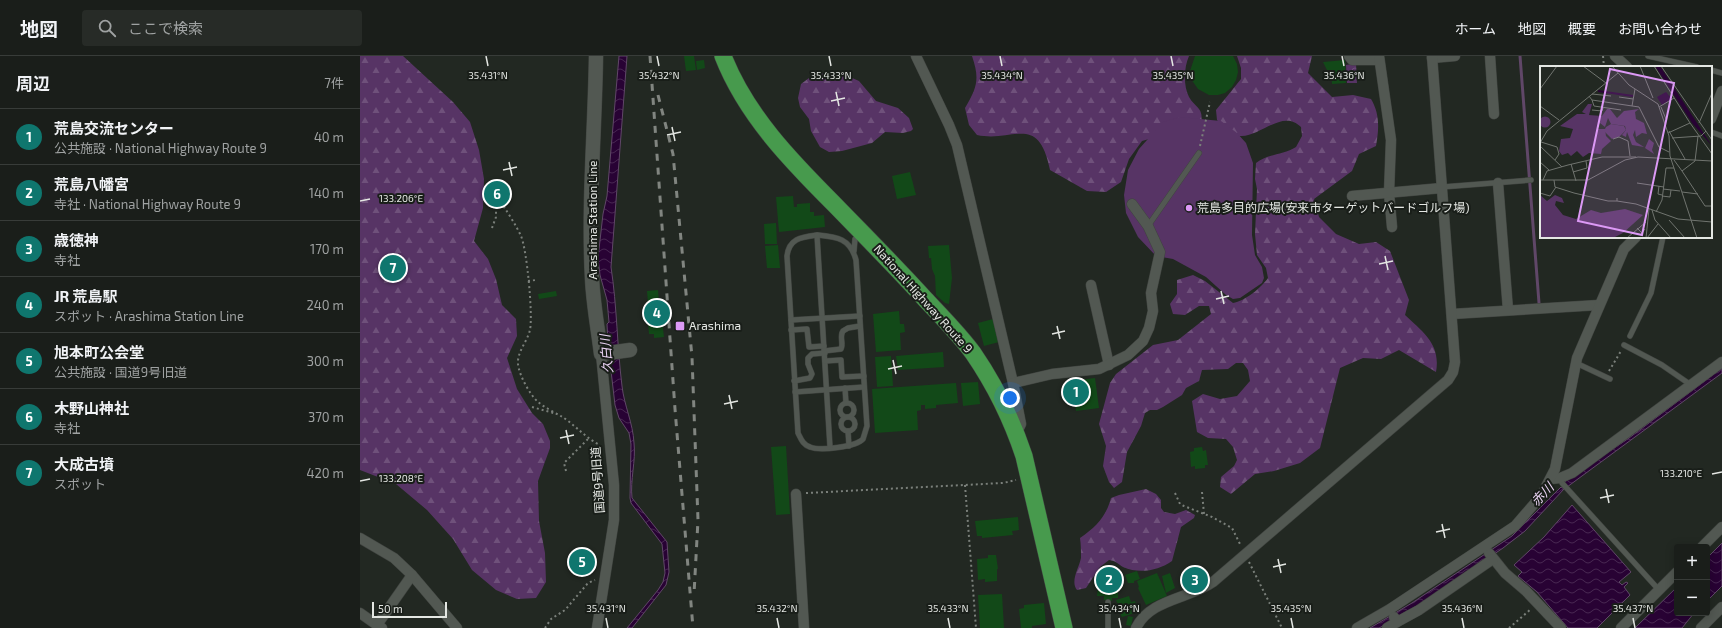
<!DOCTYPE html>
<html lang="ja">
<head>
<meta charset="utf-8">
<style>
	:root { --surface:#1a1e1a; --page:#272b27; --text:#f1f3f6; --muted:#9fa2a2; --line:#383c39; --accent:#0f766e }
	body { margin:0; font-family:"Exo 2","Noto Sans JP",sans-serif; background:var(--page); color:var(--text) }
	.controls { position:absolute; right:12px; bottom:12px; display:grid; overflow:hidden; border-radius:4px; box-shadow:0 2px 10px #0003 }
	.controls button { width:36px; height:36px; display:grid; place-items:center; padding:0; border:0; border-bottom:1px solid var(--line); background:var(--surface); color:var(--text); font:20px sans-serif }
	.scale { position:absolute; left:12px; bottom:10px; width:75px; box-sizing:border-box; padding-left:4px; border:2px solid #e4e7e3; border-top:0; font-size:11px; line-height:14px; white-space:nowrap; color:#e4e7e3; -webkit-text-stroke:3px #191e19; paint-order:stroke }
	.you { position:absolute; left:650px; top:342px; width:14px; height:14px; margin:-10px; border:3px solid #fff; border-radius:50%; background:#1a73e8; box-shadow:0 0 0 6px #1a73e833 }
	.badge { display:grid; place-items:center; width:26px; height:26px; border-radius:50%; background:var(--accent); color:#fff; font-size:13px; font-weight:700 }
	.pin { position:absolute; translate:-50% -50%; border:2px solid #fff; box-shadow:0 1px 4px #0006 }
	.list { margin:0; padding:0; list-style:none }
	h2 { display:flex; justify-content:space-between; align-items:center; height:52px; margin:0; padding:0 16px; font-size:17px }
	h2 small { font-size:13px; font-weight:400; color:var(--muted) }
	.list li { display:grid; grid-template-columns:26px 1fr auto; gap:12px; align-items:center; box-sizing:border-box; height:56px; padding:0 16px; border-top:1px solid var(--line) }
	.list b { display:block; font-size:15px; white-space:nowrap }
	.list p { margin:0; font-size:13px; white-space:nowrap; color:var(--muted) }
	.list em { font-size:13px; font-style:normal; color:var(--muted) }
	.icon { flex:none; width:22px; height:22px; fill:none; stroke:currentColor; stroke-width:2; stroke-linecap:round; stroke-linejoin:round }
	.map { position:relative; flex:none; width:1362px; height:572px; overflow:hidden }
	header { display:flex; align-items:center; gap:24px; box-sizing:border-box; height:56px; padding:0 20px; background:var(--surface); border-bottom:1px solid var(--line) }
	header strong { font-size:19px }
	nav { display:flex; gap:22px; margin-inline-start:auto; font-size:14px }
	.search { width:280px; height:36px; background:var(--page); display:flex; align-items:center; gap:10px; box-sizing:border-box; padding:0 14px; border-radius:4px; color:var(--muted); font-size:15px }
	main { display:flex }
	aside { flex:1; background:var(--surface) }
	.map>svg:first-child { display:block }
	.forest { fill:url(#forest-firs) }
	.park { fill:url(#park-crowns) }
	.garden { fill:#573465 }
	.water { fill:url(#water-waves); stroke:#604768 }
	.lines { fill:none; stroke-linecap:round; stroke-linejoin:round }
	.stream { stroke:#604768; stroke-width:3 }
	.building { fill:#124918 }
	.lane-casing { stroke:#404440; stroke-width:6 }
	.street-casing { stroke:#404440; stroke-width:11 }
	.secondary-casing { stroke:#404440; stroke-width:15 }
	.highway-casing { stroke:#404440; stroke-width:18 }
	.path { stroke:#7b807b; stroke-width:2; stroke-dasharray:2 3; stroke-linecap:butt }
	.lane { stroke:#525852; stroke-width:5 }
	.street { stroke:#525852; stroke-width:10 }
	.secondary { stroke:#525852; stroke-width:14 }
	.highway { stroke:#479a4d; stroke-width:17 }
	.rail { stroke:#818580; stroke-width:3; stroke-dasharray:7 7; stroke-linecap:butt }
	.ticks { fill:none; stroke:#e4e7e3; stroke-width:1.5 }
	.poi-dot { fill:#dc99f5; stroke:#191e19; stroke-width:1.5 }
	.labels { text-anchor:middle; stroke-width:4; stroke-linejoin:round; paint-order:stroke }
	.poi-label { font-size:12px; fill:#e4e7e3; stroke:#191e19; text-anchor:start }
	.street-label { font-size:12px; fill:#e4e7e3; stroke:#191e19 }
	.water-label { font-size:13px; font-style:italic; fill:#ebd4f5; stroke:#191e19 }
	.inset-river { fill:none; stroke:#280234; stroke-width:2 }
	.inset-road { fill:none; stroke:#70746f; stroke-width:1 }
	.view { fill:#dc99f5; fill-opacity:0.15; stroke:#dc99f5; stroke-width:2 }
	.inset-edge { fill:none; stroke:#e4e7e3; stroke-width:2 }
	.ticks-label { font-size:10px; text-anchor:middle; fill:#e4e7e3; stroke:#191e19; stroke-width:4; stroke-linejoin:round; paint-order:stroke }
</style>
</head>
<body>
<header>
<strong>地図</strong>
<div class="search"><svg class="icon" aria-label="search" viewBox="0 0 24 24"><circle cx="10" cy="10" r="6"/><path d="M15 15l6 6"/></svg>ここで検索</div>
<nav><a>ホーム</a><a>地図</a><a>概要</a><a>お問い合わせ</a></nav>
</header>
<main>
<aside>
<h2>周辺<small>7件</small></h2>
<ul class="list">
<li><span class="badge">1</span><div><b>荒島交流センター</b><p>公共施設 · National Highway Route 9</p></div><em>40 m</em></li>
<li><span class="badge">2</span><div><b>荒島八幡宮</b><p>寺社 · National Highway Route 9</p></div><em>140 m</em></li>
<li><span class="badge">3</span><div><b>歳徳神</b><p>寺社</p></div><em>170 m</em></li>
<li><span class="badge">4</span><div><b>JR 荒島駅</b><p>スポット · Arashima Station Line</p></div><em>240 m</em></li>
<li><span class="badge">5</span><div><b>旭本町公会堂</b><p>公共施設 · 国道9号旧道</p></div><em>300 m</em></li>
<li><span class="badge">6</span><div><b>木野山神社</b><p>寺社</p></div><em>370 m</em></li>
<li><span class="badge">7</span><div><b>大成古墳</b><p>スポット</p></div><em>420 m</em></li>
</ul>
</aside>
<div class="map">
<svg width="1362" height="572" viewBox="0 0 1362 572">
	<defs>
		<pattern id="forest-firs" width="22" height="20" patternUnits="userSpaceOnUse"><rect width="22" height="20" fill="#573465"/><path d="M5 1l3.5 6h-7zM16 11l3.5 6h-7z" fill="#6f517b"/></pattern>
		<pattern id="park-crowns" width="20" height="18" patternUnits="userSpaceOnUse"><rect width="20" height="18" fill="#573465"/><path d="M2 6a3 3 0 1 1 6 0M12 15a3 3 0 1 1 6 0" fill="none" stroke="#6f517b"/></pattern>
		<pattern id="water-waves" width="16" height="10" patternUnits="userSpaceOnUse"><rect width="16" height="10" fill="#280234"/><path d="M0 5q4-4 8 0t8 0" fill="none" stroke="#472751"/></pattern>
	</defs>
	<rect width="100%" height="100%" fill="#222822"/>
	<g class="forest">
		<path d="M0 0H43L93 46 110 66 119 94 124 123 123 152 114 185 128 203 136 223 142 249 156 263 157 280 147 302 157 333 172 357 183 368 190 385V392L178 425 179 465 185 497 186 526 176 542 157 543 136 534 112 514 93 483 67 454 36 428 0 414Z"/>
		<path d="M612 0H829C824 11 823 29 829 41 836 53 844 51 841 68L782 85 769 103 761 126 746 136 727 135 690 114C678 56 654 87 617 79L609 69 605 52C617 32 620 23 612 0Z"/>
		<path d="M877 0H952L948 17 972 41 993 39 1011 43C1020 58 1019 73 1016 90L999 98 992 115 954 143 959 161 976 178 999 188 1016 186 1030 195 1049 244 1045 259C1063 276 1081 288 1076 316L1039 294 1021 303 1003 302 980 312 960 392 940 407 914 415 895 418 871 438 860 431 861 421 874 410 877 404 873 391 866 383 848 382 837 376 832 345 843 338 860 343 877 340 890 325 888 314 883 307H876L868 313 842 314 839 325 826 332 822 339 803 351 797 354H790L785 357 781 370 767 396 762 426 754 432 749 426 743 410 746 390 739 368 750 327 756 318 793 289 818 284 851 258 849 250H839L825 259 813 258 810 248 817 238V224L833 219 845 225 873 247C885 245 901 232 908 222L906 212 897 199 895 178 897 133 895 123 896 107C907 98 923 99 936 91L942 80 941 71C920 50 895 89 873 78 867 76 861 68 857 64L856 54 881 23V12Z"/>
		<path d="M476 15 499 25 516 45 538 52 549 62 553 73 551 75 543 77 525 76 512 87 482 95 469 96 460 91 451 75 449 63 440 51 438 42 441 28 449 22 460 18Z"/>
		<path d="M786 433 796 438 801 444V452L804 456 815 458 826 454 835 459 834 462 821 471 812 505C798 515 779 518 763 511 758 508 756 505 749 504L740 511 726 532 717 534C710 525 719 512 721 502 721 495 721 489 720 482 736 471 746 461 751 442L759 439Z"/>
	</g>
	<path class="park" d="M996 7 997 27H987L986 9Z"/>
	<path class="garden" d="M820 61 861 65 877 77 886 87 893 107 892 179 895 199 902 211 904 222 902 227 880 242 873 243 866 239 846 221 813 203 796 200 778 181 766 157 764 139 768 114 779 93 803 66Z"/>
	<g class="water">
		<path d="M259 0H267L251 211C257 250 257 290 262 330 264 349 273 367 274 387 276 405 270 424 272 442L307 486 309 516 306 529 272 572H267L298 534 303 526 305 517 302 488 271 447 270 442 271 388 269 377 259 362 255 349 250 306 251 304 248 288 247 268 249 266 247 244 240 219 238 202 243 158 247 140Z"/>
		<path d="M1362 312V317L1207 431 1203 427 1269 382Z"/>
		<path d="M1201 431 1204 433 1165 475 1143 492 1055 552 1019 572H1010L1052 547 1152 480Z"/>
		<path d="M1212 449 1271 516 1259 526 1262 529 1266 526 1268 527 1264 531 1270 539 1237 572H1208L1177 536 1158 520 1162 516 1154 509 1184 481Z"/>
		<path d="M1362 487V530L1347 545V502Z"/>
		<path d="M1317 531V557H1334L1322 572H1275Z"/>
	</g>
	<g class="lines">
		<path class="stream" d="M1160 0 1179 247"/>
	</g>
	<g class="building">
		<path d="M324 0H334L336 14 326 15Z"/>
		<path d="M835 0H873L877 8 878 16 876 24 872 31 865 37 858 39H849L838 33 831 23 830 15Z"/>
		<path d="M344 4 345 12 337 14 336 5Z"/>
		<path d="M985 4 986 27 972 28 971 14H967L963 6Z"/>
		<path d="M550 116 556 139 537 143 532 120Z"/>
		<path d="M433 140 434 151H437V148L450 147V156H454V160L464 159 465 171 419 176 416 141Z"/>
		<path d="M416 167 417 188H405L404 168Z"/>
		<path d="M418 189 420 212H407L405 190Z"/>
		<path d="M589 189 592 222 589 248 585 247 576 239 575 220 572 213 571 202H569L568 190Z"/>
		<path d="M298 234 299 246 288 247 287 235Z"/>
		<path d="M196 235 197 240 179 243 178 238Z"/>
		<path d="M300 246 304 281 294 282V278H289L288 267 293 266 291 248Z"/>
		<path d="M539 255 540 268H544L545 276 540 277 541 294 516 296 513 258Z"/>
		<path d="M633 263 639 286 624 290 618 267Z"/>
		<path d="M583 296 584 311 538 314 536 300Z"/>
		<path d="M531 300 533 330 517 331 515 301Z"/>
		<path d="M735 322 739 352 716 355 714 339H721L719 324Z"/>
		<path d="M618 326 620 348 603 350 601 327Z"/>
		<path d="M596 327 598 347 576 349V352L565 353V349H561V354L557 355 558 374 515 377 512 333Z"/>
		<path d="M426 390 430 458 416 459 411 391Z"/>
		<path d="M842 391 843 395 846 394 848 409H845V412L835 413V410L831 411 830 396 834 395V392Z"/>
		<path d="M658 461 659 474 652 475 653 479 622 482V480H617L615 465Z"/>
		<path d="M221 495 231 500 226 512 228 513 225 519 213 513Z"/>
		<path d="M628 499H636L638 513H637V525L625 526V523L618 524 617 503 628 502Z"/>
		<path d="M777 515 780 523 774 525V527H768L765 519Z"/>
		<path d="M745 516 753 517V532H758V542H752V545L744 544V540H737L738 532H745Z"/>
		<path d="M797 517 807 540 786 549 778 532 779 531 777 525Z"/>
		<path d="M810 517 815 532 806 537 802 520Z"/>
		<path d="M836 519 839 527 833 530 830 521Z"/>
		<path d="M642 538 644 572H620L618 539Z"/>
		<path d="M769 540 771 546 775 545 777 553 774 554 775 557 762 561 756 550 758 549 756 544Z"/>
		<path d="M684 547 686 568 672 570V572H661L659 553 664 552V549Z"/>
		<path d="M768 560 773 561 771 570 766 569Z"/>
	</g>
	<g class="lines">
		<defs>
			<g id="lane">
				<path d="M1288 0 1337 11"/>
				<path d="M1351 14 1362 17"/>
				<path d="M1351 76 1362 80"/>
				<path d="M1082 131 1171 124"/>
				<path d="M788 170 839 97"/>
				<path d="M457 179C477 181 490 182 496 204L507 370 503 383C496 391 460 395 450 391 443 389 441 383 438 377L427 200C429 182 442 181 457 179Z"/>
				<path d="M457 179 470 391"/>
				<path d="M494 195 495 183 500 178"/>
				<path d="M431 264 500 260"/>
				<path d="M431 274 447 273 449 291 464 290"/>
				<path d="M1270 280 1291 237 1303 181"/>
				<path d="M1264 289 1302 309 1331 329"/>
				<path d="M464 295 481 293C484 287 479 281 483 275L488 272 500 270"/>
				<path d="M465 305 481 304 482 321 504 320"/>
				<path d="M1216 307 1250 323"/>
				<path d="M434 325 450 322 452 318 448 308V302L452 298 465 297"/>
				<path d="M485 332 486 347"/>
				<path d="M435 336 504 331"/>
				<circle cx="487" cy="354" r="7"/>
				<circle cx="488" cy="368" r="7"/>
				<path d="M488 375 489 390"/>
				<path d="M1200 422 1202 427 1299 534"/>
				<path d="M748 546V572"/>
			</g>
			<g id="street">
				<path d="M556 0 589 69 597 89 653 327 661 368 656 378"/>
				<path d="M989 0 992 4H1019"/>
				<path d="M1019 0 1031 84 1029 137 1032 171"/>
				<path d="M1130 0 1134 58"/>
				<path d="M1255 0 1267 11"/>
				<path d="M1072 2 1095 0"/>
				<path d="M1351 63 1362 35"/>
				<path d="M1138 127 1148 254"/>
				<path d="M992 140 1082 132"/>
				<path d="M731 229 749 309"/>
				<path d="M1092 258 1239 249"/>
				<path d="M653 327 692 318 739 313 768 299 783 285 789 272 793 255 791 237 800 196 788 170 772 148"/>
				<path d="M1191 423 1200 422 1212 417 1362 306"/>
				<path d="M436 438 444 572"/>
				<path d="M0 482 34 502 52 519 97 572"/>
				<path d="M1342 491 1362 471"/>
				<path d="M1129 497 1145 517 1166 535 1201 572"/>
				<path d="M0 557 17 569"/>
				<path d="M1037 566 1059 554 1133 503"/>
				<path d="M22 572 17 569 52 519"/>
				<path d="M237 572 254 464V429L241 298"/>
				<path d="M776 572C790 543 829 543 853 526L1067 342 1088 324 1093 316 1095 306 1072 0"/>
				<path d="M997 572 1030 553 1155 470 1181 440 1195 413 1217 302 1264 193 1276 181"/>
				<path d="M1027 572 1037 566 1034 561"/>
				<path d="M1261 572 1317 516"/>
				<path d="M1341 572 1362 551"/>
			</g>
			<path id="secondary" d="M236 0C235 74 228 148 232 222 233 247 238 273 241 298L270 294"/>
			<path id="highway" d="M363 0C386 59 431 105 475 149 505 180 536 211 565 243 581 260 599 278 613 297 635 329 652 364 664 400L704 572"/>
		</defs>
		<use href="#lane" class="lane-casing"/>
		<use href="#street" class="street-casing"/>
		<use href="#secondary" class="secondary-casing"/>
		<use href="#highway" class="highway-casing"/>
		<g class="path">
			<path d="M1243 0 1244 11"/>
			<path d="M840 90 850 46"/>
			<path d="M132 172 136 161V148L140 146C145 151 158 173 161 180 167 194 173 259 170 274 167 286 157 296 158 308 159 319 170 339 178 346 185 352 196 357 204 362 217 371 227 383 240 389"/>
			<path d="M168 225 176 224"/>
			<path d="M1249 315 1261 295"/>
			<path d="M172 351 197 358"/>
			<path d="M206 415 204 407 228 383"/>
			<path d="M605 429 616 572"/>
			<path d="M842 436 844 458"/>
			<path d="M446 437 643 427 656 424"/>
			<path d="M815 437 820 448 824 450 852 461 872 472 881 490"/>
			<path d="M889 506 922 572"/>
			<path d="M185 572 191 563 205 554 228 527 235 524"/>
			<path d="M1149 572 1171 553"/>
		</g>
		<use href="#lane" class="lane"/>
		<use href="#street" class="street"/>
		<use href="#secondary" class="secondary"/>
		<use href="#highway" class="highway"/>
		<g class="rail">
			<path d="M290 0 315 353 333 572"/>
			<path d="M298 39 313 98 332 301 338 464 334 538"/>
		</g>
	</g>
	<path class="ticks" d="M126 0 128 10M297 0 299 10M469 0 471 10M640 0 642 10M811 0 813 10M982 0 984 10M476 36 479 50M471 45 485 42M312 71 315 85M307 79 321 76M149 106 152 120M143 114 157 111M0 145 10 143M1025 200 1028 214M1019 208 1033 205M861 235 864 248M856 243 869 240M697 270 700 283M692 278 705 275M533 304 536 318M528 313 542 310M369 339 372 353M364 348 378 345M206 374 209 388M200 382 214 379M1352 418 1362 416M0 425 10 423M1246 433 1249 447M1240 442 1254 439M1082 468 1085 482M1076 476 1090 473M918 503 921 517M913 511 926 508M246 562 248 572M417 562 419 572M588 562 590 572M759 562 761 572M931 562 933 572M1102 562 1104 572M1273 562 1275 572"/>
	<g class="poi-dot">
		<circle cx="829" cy="152" r="4"/>
		<rect x="315" y="265" width="10" height="10" rx="2"/>
	</g>
	<g class="labels">
		<g class="poi-label">
			<text x="837" y="156">荒島多目的広場(安来市ターゲットバードゴルフ場)</text>
			<text x="329" y="274">Arashima</text>
		</g>
		<g class="street-label">
			<text transform="translate(233 164) rotate(-90)" y="4">Arashima Station Line</text>
			<text transform="translate(563 243) rotate(48)" y="4">National Highway Route 9</text>
			<text transform="translate(238 424) rotate(-94)" y="4">国道9号旧道</text>
		</g>
		<g class="water-label">
			<text transform="translate(246 298) rotate(-95)" y="5">久白川</text>
			<text transform="translate(1182 438) rotate(-47)" y="5">赤川</text>
		</g>
	</g>
	<g transform="translate(1180 10)">
		<rect width="172" height="172" fill="#222822"/>
		<path d="M48 38H52L49 49 62 50 67 43H70L77 52 84 45 99 43 95 46 96 53 104 57 107 68 102 67 96 71 95 64 93 69 96 76 104 81 92 79 87 66 86 71 82 69 86 64 85 60 71 58 68 52 65 61 60 57 57 60 58 63H65L66 70 71 75 62 83 61 88 49 87 43 91 37 85 31 90 28 87 22 89 19 85 21 73 30 72 33 63 20 60 37 48H46L42 46ZM-0.5 56a5.5 5.5 0 1 1 11 0a5.5 5.5 0 1 1-11 0ZM109 73 114 77 112 84 114 88 105 82ZM0 129 7 135 15 129 22 132 24 137 16 135 15 139 23 149 36 153 51 144 61 147 85 143 103 149 83 167 73 172H0Z" fill="#573465"/>
		<path d="M71 58 84 60 86 64 79 71 72 73 64 65 66 61Z" fill="#573465"/>
		<path d="M115 0H120L172 80 152 57ZM126 26 132 33 122 39 117 31Z" fill="#280234"/>
		<path class="inset-river" d="M58 25 93 30"/>
		<path class="inset-road" d="M43 0 66 17M72 0 89 19 118 38 129 70 130 90M100 0 113 32M114 0 150 57M121 0 172 74M0 23 17 0M52 28 71 30M49 30 52 34 99 41 119 81 129 86M79 31 93 33M52 34 54 40 81 44M0 40 19 54M92 40 95 23M119 41 134 32M121 41 126 53M52 44 62 45 63 42M159 57 172 27M129 65 145 93M128 67 150 57 172 88M158 70 155 95 142 105 165 140H172M132 72 161 70 166 65M73 73 79 71 88 75 90 90M1 76 17 81 19 88 15 94M0 77 7 65 78 7M0 80 22 101M130 90 157 172M134 94 142 105M0 96 9 104M31 98 36 115M33 106 47 102 46 95M0 114H48L85 94 98 91 172 95M3 114 7 105 28 99 62 91H96M14 114 15 121 34 127 68 135H77V132M97 117 124 121M119 120 118 128 122 129M123 123 140 125M142 126 158 128M0 127 10 130 16 121M122 130 130 131 131 124M77 135 96 138 138 153 172 156M112 144 115 154 131 172M116 146 122 134 126 102H134M129 154 145 172M97 162 102 167 105 163M87 172 106 156M106 172 109 143M107 172 118 158"/>
		<path class="view" d="M70 3 134 17 102 169 38 155Z"/>
		<rect width="172" height="172" class="inset-edge"/>
	</g>
	<g class="ticks-label">
		<text x="128" y="23">35.431°N</text>
		<text x="299" y="23">35.432°N</text>
		<text x="471" y="23">35.433°N</text>
		<text x="642" y="23">35.434°N</text>
		<text x="813" y="23">35.435°N</text>
		<text x="984" y="23">35.436°N</text>
		<text x="41" y="146">133.206°E</text>
		<text x="1321" y="421">133.210°E</text>
		<text x="41" y="426">133.208°E</text>
		<text x="246" y="556">35.431°N</text>
		<text x="417" y="556">35.432°N</text>
		<text x="588" y="556">35.433°N</text>
		<text x="759" y="556">35.434°N</text>
		<text x="931" y="556">35.435°N</text>
		<text x="1102" y="556">35.436°N</text>
		<text x="1273" y="556">35.437°N</text>
	</g>
</svg>
<div class="controls">
<button>+</button>
<button>−</button>
</div>
<div class="scale">50 m</div>
<div class="you"></div>
<div class="pin badge" style="left:716px;top:336px">1</div>
<div class="pin badge" style="left:749px;top:524px">2</div>
<div class="pin badge" style="left:835px;top:524px">3</div>
<div class="pin badge" style="left:297px;top:257px">4</div>
<div class="pin badge" style="left:222px;top:506px">5</div>
<div class="pin badge" style="left:137px;top:138px">6</div>
<div class="pin badge" style="left:33px;top:212px">7</div>
</div>
</main>
</body>
</html>
